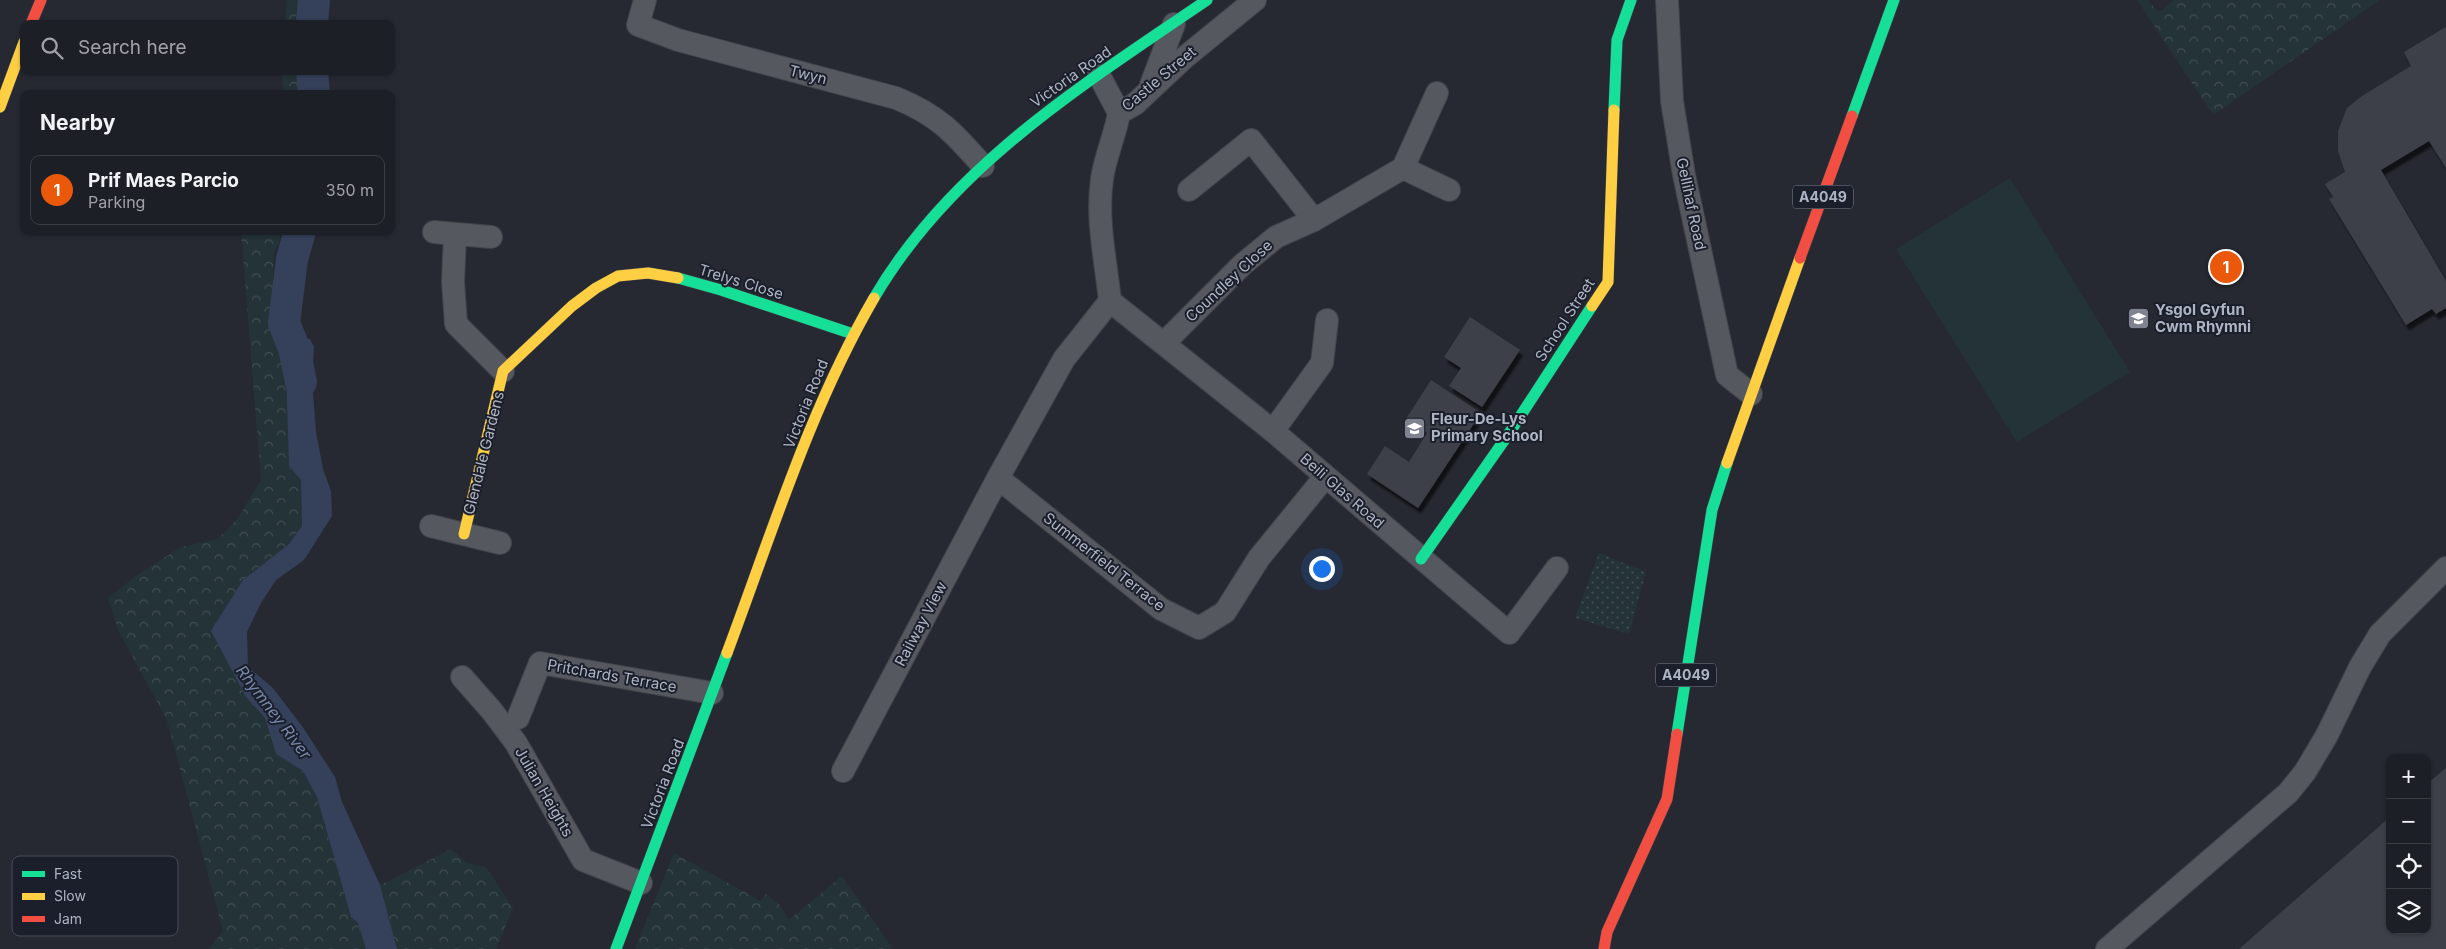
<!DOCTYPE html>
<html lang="en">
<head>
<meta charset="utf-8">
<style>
	:root { --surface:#1c1f25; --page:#292c32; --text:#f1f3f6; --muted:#a0a2a7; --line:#3a3d42; --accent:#ea580c }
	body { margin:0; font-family:Inter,sans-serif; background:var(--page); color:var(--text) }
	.controls { position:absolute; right:15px; bottom:15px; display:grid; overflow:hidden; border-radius:10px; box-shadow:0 1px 4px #0004 }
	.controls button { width:45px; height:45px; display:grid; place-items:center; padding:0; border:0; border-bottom:1px solid var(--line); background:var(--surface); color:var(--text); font:25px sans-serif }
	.you { position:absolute; left:1321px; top:568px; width:18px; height:18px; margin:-12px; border:4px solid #fff; border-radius:50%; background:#1a73e8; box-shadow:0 0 0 8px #1a73e833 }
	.badge { display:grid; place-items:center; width:32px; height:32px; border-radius:50%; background:var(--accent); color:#fff; font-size:16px; font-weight:700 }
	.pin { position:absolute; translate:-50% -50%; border:2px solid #fff; box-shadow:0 1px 5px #0006 }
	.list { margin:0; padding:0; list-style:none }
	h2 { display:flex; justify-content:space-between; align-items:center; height:65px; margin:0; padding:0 20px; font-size:21px }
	h2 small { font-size:16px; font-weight:400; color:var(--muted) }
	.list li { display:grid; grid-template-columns:32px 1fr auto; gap:15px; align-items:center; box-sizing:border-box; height:70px; margin:0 10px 10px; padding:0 10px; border:1px solid var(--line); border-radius:10px }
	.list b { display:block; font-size:19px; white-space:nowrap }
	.list p { margin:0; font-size:16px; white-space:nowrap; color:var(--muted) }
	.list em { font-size:16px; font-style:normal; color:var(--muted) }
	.icon { flex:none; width:28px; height:28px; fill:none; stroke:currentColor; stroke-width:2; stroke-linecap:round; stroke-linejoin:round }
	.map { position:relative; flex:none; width:2446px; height:949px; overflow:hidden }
	.search { position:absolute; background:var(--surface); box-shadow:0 1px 4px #0004; left:20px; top:20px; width:375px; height:55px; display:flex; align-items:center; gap:12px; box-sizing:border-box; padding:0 18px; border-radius:10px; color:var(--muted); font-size:19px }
	.panel { position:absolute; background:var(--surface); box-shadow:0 1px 4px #0004; left:20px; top:90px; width:375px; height:145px; border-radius:10px }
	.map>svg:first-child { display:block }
	.green { fill:#243337 }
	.forest { fill:url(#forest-crowns) }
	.park { fill:url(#park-dots) }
	.water { fill:#35415a }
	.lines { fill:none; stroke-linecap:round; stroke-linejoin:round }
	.river { stroke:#35415a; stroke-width:32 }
	.building { fill:#3e4148; filter:url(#shadow) }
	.street-casing { stroke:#42444a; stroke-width:24 }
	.fast-casing { stroke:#42444a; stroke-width:12 }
	.slow-casing { stroke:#42444a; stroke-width:12 }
	.jam-casing { stroke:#42444a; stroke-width:12 }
	.street { stroke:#55585f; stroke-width:22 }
	.fast { stroke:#16e098; stroke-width:11 }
	.slow { stroke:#ffcf43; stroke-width:11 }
	.jam { stroke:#f24e42; stroke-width:11 }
	.labels { text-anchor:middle; stroke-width:4; stroke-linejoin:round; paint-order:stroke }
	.shield { fill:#1a1f2b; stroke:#828795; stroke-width:1 }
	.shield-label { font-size:14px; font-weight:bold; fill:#afb4c3 }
	.street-label { font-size:15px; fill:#afb4c3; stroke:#1a1f2b }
	.poi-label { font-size:15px; font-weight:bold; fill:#afb4c3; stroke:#1a1f2b; text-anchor:start }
	.water-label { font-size:16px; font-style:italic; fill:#7888aa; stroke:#1a1f2b }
	.key { fill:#1a1f2b; stroke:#474c59; stroke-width:1 }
	.key-label { font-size:14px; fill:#afb4c3 }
</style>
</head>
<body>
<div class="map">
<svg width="2446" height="949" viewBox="0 0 2446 949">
	<defs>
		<pattern id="forest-crowns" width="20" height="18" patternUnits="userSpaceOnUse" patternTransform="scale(1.25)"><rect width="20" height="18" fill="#243337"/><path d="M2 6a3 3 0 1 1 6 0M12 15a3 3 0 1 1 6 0" fill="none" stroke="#414e52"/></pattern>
		<pattern id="park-dots" width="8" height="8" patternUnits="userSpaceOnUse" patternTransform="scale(1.25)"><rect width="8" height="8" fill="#243337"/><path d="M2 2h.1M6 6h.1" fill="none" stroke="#414e52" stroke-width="1.8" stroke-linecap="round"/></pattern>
		<filter id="shadow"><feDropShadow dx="3" dy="5.5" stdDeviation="1" flood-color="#0009"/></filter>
	</defs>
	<rect width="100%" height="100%" fill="#262931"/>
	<path class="green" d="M2010 178 2130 372 2017 442 1896 249Z"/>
	<g class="forest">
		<path d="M287 0H302L299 24H285Z"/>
		<path d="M2137 0H2148L2156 10 2161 11 2174 0H2380L2213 115Z"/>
		<path d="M281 71H296L300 94H284Z"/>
		<path d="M241 231H282L280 240 274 253 273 284 276 340 286 371 289 466 301 480 302 526 289 544 243 580 246 697 265 718 276 754 303 771 317 797 351 917 358 923 366 949H209L223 931 167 720 118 630 108 598 137 575 181 547 218 539 238 518 261 480Z"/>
		<path d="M451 849 467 863 486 867 513 908 496 949H397L380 885Z"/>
		<path d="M674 853 761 901 766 894 780 905 789 920 842 876 893 949H635Z"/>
	</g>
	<path class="park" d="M1599 553 1646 572 1629 634 1575 618Z"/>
	<path class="water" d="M310 339 314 347 312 380 316 432 323 469 331 491 332 516 304 560 276 580 261 603 247 632 248 667 272 687 302 726 335 777 342 802 380 885 397 949H366L358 923 351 917 317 797 303 771 276 754 265 718 246 697 211 631 243 580 289 544 302 526 301 480 289 466 286 371 276 340Z"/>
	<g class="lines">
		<g class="river">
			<path d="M312 24 314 0"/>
			<path d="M312 71 314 94"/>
			<path d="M300 231 292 259 284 323 294 348 301 382"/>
		</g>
	</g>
	<g class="building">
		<path d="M2446 27V168L2429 141 2381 170 2446 281V308L2436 314 2432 309 2406 325 2329 199 2333 197 2325 184 2345 172 2338 151V131L2347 108 2362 96 2411 66 2404 52Z"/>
		<path d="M1470 317 1520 350 1482 407 1449 386 1461 368 1444 357Z"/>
		<path d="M1431 380 1481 413 1418 508 1367 474 1385 446 1409 462 1427 433 1406 419Z"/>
		<path d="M2446 768V949H2239L2390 817V930H2427V784Z"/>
	</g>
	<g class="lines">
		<defs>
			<g id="street">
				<path d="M645 0 638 25 678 40 896 98C938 115 954 133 983 166"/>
				<path d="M1667 0 1672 101 1684 175 1727 375 1751 394"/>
				<path d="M1099 75 1119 113"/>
				<path d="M1151 85 1174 24"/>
				<path d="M1403 168 1449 190"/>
				<path d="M1189 190 1251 140 1314 220"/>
				<path d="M434 232 491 237"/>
				<path d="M455 234 453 282 456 324 503 371"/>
				<path d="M1110 301 1273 431 1509 633 1557 568"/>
				<path d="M1110 301C1106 262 1096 219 1102 179 1105 157 1115 136 1119 113L1135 104 1184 58 1255 0"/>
				<path d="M1164 343 1242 265 1276 237 1314 220 1403 168 1437 93"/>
				<path d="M1273 431 1322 363 1327 320"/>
				<path d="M998 478 1161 609 1199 628 1225 612 1259 558 1325 477"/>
				<path d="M431 526 500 543"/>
				<path d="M462 677 492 711 516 743 583 860 641 883"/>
				<path d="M518 718 540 663 712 693"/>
				<path d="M843 771 998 478 1064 359 1110 301"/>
				<path d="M2107 949 2288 793 2305 772 2327 735 2360 667 2380 634 2446 568"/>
			</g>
			<g id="fast">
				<path d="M1614 110 1617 40 1631 0"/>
				<path d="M1852 116 1894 0"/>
				<path d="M678 278 721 290 853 334"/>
				<path d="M874 298C951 166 1084 84 1207 0"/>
				<path d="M1421 559 1510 432 1592 306"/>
				<path d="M1677 734 1712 510 1727 463"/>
				<path d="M616 949 727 653"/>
			</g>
			<g id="slow">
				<path d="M0 107 24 42"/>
				<path d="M1592 306 1608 282 1614 110"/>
				<path d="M1727 463 1800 258"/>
				<path d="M464 534 503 371 572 306 596 288 618 276 648 273 678 278"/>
				<path d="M727 653C772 533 810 408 874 298"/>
			</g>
			<g id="jam">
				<path d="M31 24 41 0"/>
				<path d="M1800 258 1852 116"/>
				<path d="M1604 949 1607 932 1667 799 1677 734"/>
			</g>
		</defs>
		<use href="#street" class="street-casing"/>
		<use href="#fast" class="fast-casing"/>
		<use href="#slow" class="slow-casing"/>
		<use href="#jam" class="jam-casing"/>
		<use href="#street" class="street"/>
		<use href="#fast" class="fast"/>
		<use href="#slow" class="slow"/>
		<use href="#jam" class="jam"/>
	</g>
	<defs>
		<symbol id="school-square" viewBox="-11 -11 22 22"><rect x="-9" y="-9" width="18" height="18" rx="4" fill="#7f8390" stroke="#1a1f2b"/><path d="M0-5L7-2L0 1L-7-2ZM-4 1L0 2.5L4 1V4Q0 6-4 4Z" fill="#fff"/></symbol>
	</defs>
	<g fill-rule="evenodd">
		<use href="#school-square" x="2126" y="306" width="25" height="25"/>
		<use href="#school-square" x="1402" y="416" width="25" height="25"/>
	</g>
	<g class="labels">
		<g class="shield">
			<rect x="1793" y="185.5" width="60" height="23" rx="4"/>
			<rect x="1656" y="663.5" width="60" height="23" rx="4"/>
		</g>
		<g class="shield-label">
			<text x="1823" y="202">A4049</text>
			<text x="1686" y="680">A4049</text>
		</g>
		<g class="street-label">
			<text transform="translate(808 75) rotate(14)" y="5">Twyn</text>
			<text transform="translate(1071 77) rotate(-35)" y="5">Victoria Road</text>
			<text transform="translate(1159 79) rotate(-40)" y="5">Castle Street</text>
			<text transform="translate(1691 204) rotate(78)" y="5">Gellihaf Road</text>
			<text transform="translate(1229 281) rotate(-43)" y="5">Coundley Close</text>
			<text transform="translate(741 282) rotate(17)" y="5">Trelys Close</text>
			<text transform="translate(1565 320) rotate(-57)" y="5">School Street</text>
			<text transform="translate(806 404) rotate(-68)" y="5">Victoria Road</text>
			<text transform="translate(484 453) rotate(-76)" y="5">Glendale Gardens</text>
			<text transform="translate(1342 491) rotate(41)" y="5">Beili Glas Road</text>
			<text transform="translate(1104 562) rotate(38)" y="5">Summerfield Terrace</text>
			<text transform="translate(921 624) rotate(-62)" y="5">Railway View</text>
			<text transform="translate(612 676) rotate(10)" y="5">Pritchards Terrace</text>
			<text transform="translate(663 784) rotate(-69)" y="5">Victoria Road</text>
			<text transform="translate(544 792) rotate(60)" y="5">Julian Heights</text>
		</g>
		<g class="poi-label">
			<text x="2155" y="315">Ysgol Gyfun<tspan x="2155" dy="17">Cwm Rhymni</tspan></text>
			<text x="1431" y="424">Fleur-De-Lys<tspan x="1431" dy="17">Primary School</tspan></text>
		</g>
		<g class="water-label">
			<text transform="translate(274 712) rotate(53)" y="6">Rhymney River</text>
		</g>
	</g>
	<rect x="12" y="856" width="166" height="80" rx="8" class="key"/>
	<rect x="22" y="871" width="23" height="6" fill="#16e098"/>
	<rect x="22" y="893" width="23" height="7" fill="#ffcf43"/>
	<rect x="22" y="916" width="23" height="6" fill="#f24e42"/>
	<g class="key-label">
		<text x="54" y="879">Fast</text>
		<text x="54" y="901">Slow</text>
		<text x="54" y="924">Jam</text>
	</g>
</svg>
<div class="controls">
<button>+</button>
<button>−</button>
<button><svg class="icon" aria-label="locate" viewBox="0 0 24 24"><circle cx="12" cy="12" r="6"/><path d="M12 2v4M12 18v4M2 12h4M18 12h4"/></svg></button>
<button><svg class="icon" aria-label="layers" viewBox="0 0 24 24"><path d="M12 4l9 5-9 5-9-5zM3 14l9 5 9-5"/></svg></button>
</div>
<div class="you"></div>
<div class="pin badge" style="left:2226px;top:267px">1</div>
<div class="search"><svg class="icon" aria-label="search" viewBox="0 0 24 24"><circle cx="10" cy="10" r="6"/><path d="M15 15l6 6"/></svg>Search here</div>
<section class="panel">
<h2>Nearby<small></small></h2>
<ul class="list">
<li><span class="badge">1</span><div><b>Prif Maes Parcio</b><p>Parking</p></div><em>350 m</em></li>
</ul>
</section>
</div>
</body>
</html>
